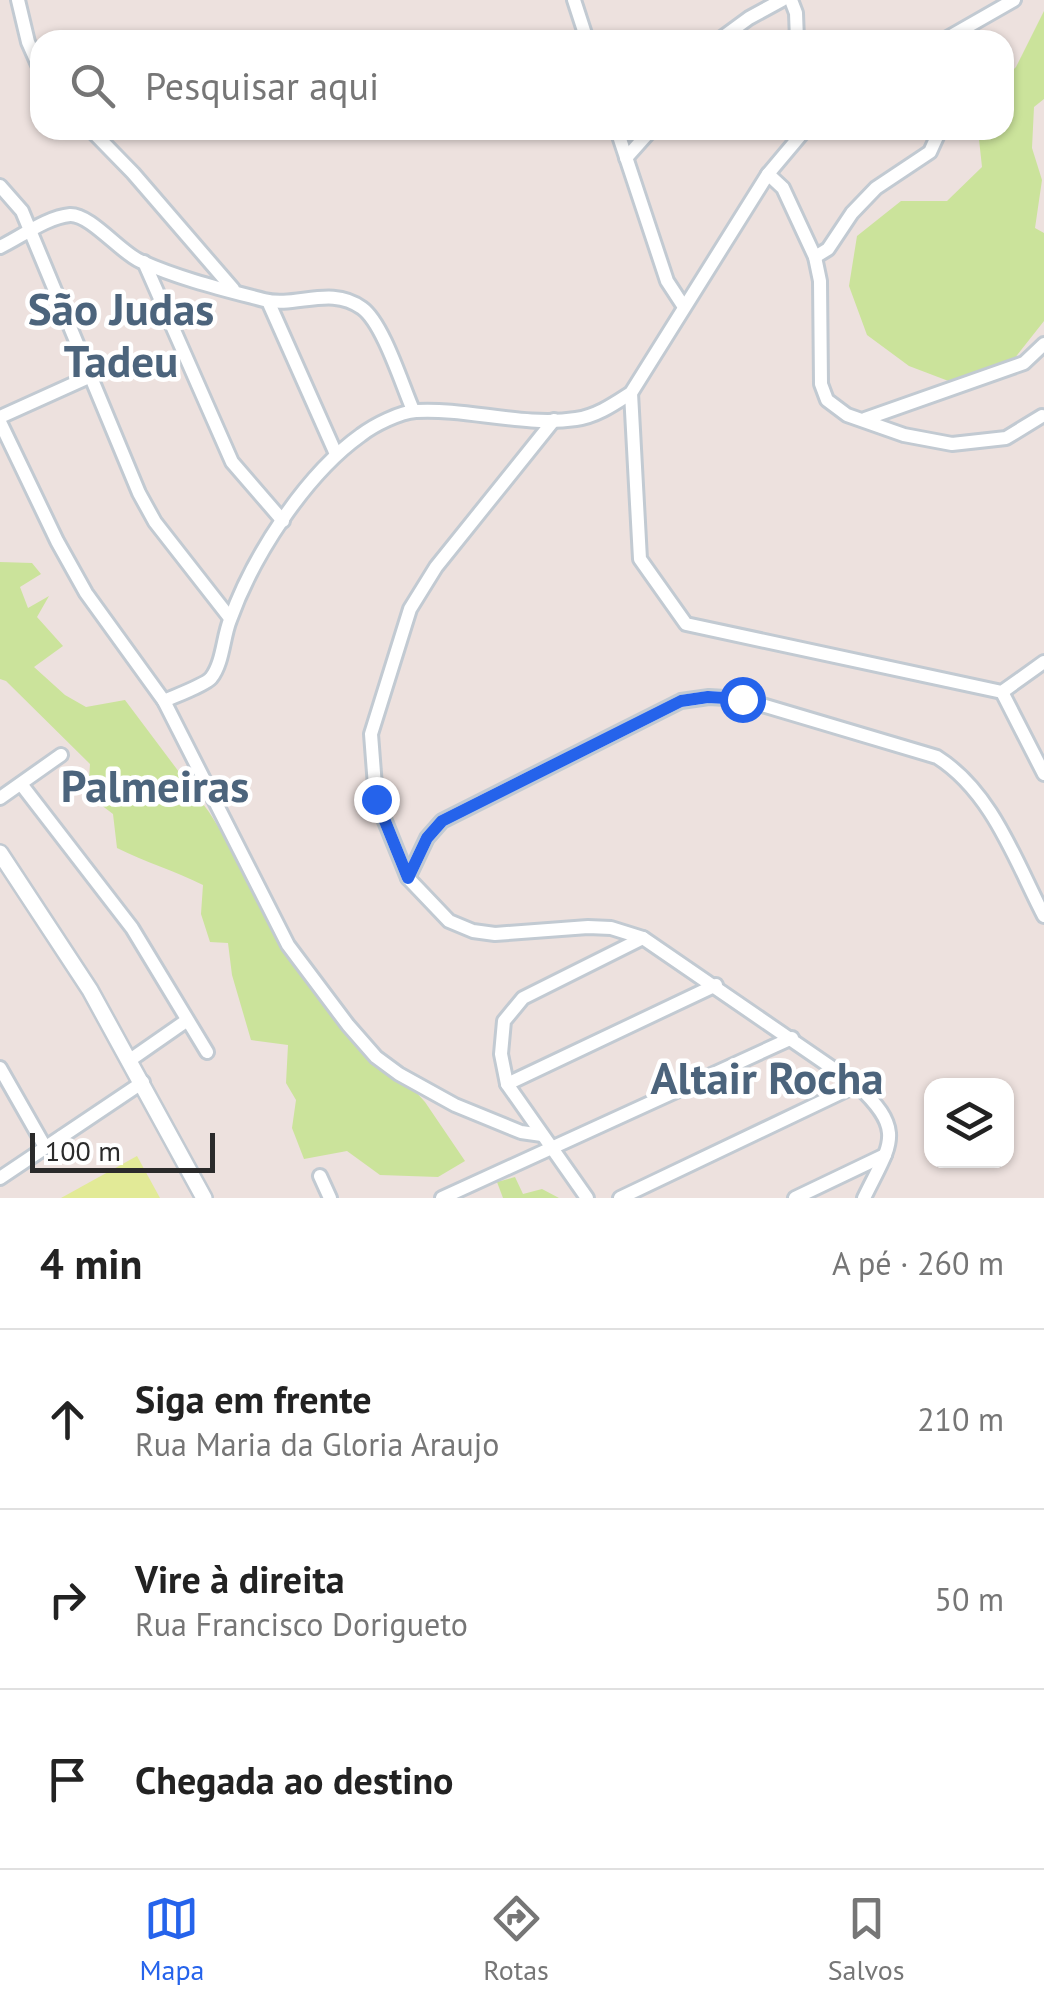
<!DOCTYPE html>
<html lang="pt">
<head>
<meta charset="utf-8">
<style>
	:root { --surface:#fff; --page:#f2f2f2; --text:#222; --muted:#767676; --line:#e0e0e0; --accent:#2563eb }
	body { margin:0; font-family:"PT Sans",sans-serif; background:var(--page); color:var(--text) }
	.controls { position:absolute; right:30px; bottom:30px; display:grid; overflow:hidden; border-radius:20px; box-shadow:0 2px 8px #0004 }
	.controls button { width:90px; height:90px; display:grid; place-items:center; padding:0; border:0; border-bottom:2px solid var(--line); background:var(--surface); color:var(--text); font:50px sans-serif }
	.scale { position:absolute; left:30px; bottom:25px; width:185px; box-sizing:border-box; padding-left:10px; border:5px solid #2b2b2b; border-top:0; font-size:28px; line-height:35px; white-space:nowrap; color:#2b2b2b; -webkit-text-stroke:8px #fff; paint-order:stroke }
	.stop { position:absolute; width:30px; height:30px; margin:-22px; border:8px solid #2563eb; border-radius:50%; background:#fff }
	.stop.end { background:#2563eb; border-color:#fff; box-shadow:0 2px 10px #0008 }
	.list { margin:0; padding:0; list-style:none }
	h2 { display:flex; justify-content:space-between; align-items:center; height:130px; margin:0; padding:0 40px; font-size:42px }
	h2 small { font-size:32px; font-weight:400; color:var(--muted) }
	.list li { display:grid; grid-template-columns:65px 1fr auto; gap:30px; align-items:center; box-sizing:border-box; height:180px; padding:0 40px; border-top:2px solid var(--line) }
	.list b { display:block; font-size:38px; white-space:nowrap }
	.list p { margin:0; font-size:32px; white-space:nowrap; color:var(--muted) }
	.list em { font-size:32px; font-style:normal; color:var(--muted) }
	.icon { flex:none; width:55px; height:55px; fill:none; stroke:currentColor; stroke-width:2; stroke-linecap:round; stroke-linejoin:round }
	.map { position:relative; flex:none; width:1044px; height:1198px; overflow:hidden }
	.search { position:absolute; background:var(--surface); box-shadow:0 2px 8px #0004; left:30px; right:30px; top:30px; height:110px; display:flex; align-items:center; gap:25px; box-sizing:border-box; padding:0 35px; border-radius:30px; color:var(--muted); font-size:38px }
	.sheet { height:670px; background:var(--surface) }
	nav { display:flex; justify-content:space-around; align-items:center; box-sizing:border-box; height:140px; border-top:2px solid var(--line); background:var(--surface); font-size:28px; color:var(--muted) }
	nav a { display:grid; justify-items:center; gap:5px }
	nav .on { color:var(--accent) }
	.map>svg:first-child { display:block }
	.green { fill:#cbe39b }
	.pitch { fill:#e2ea97 }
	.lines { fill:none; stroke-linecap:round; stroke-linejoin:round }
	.minor-casing { stroke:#c2cad2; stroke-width:18 }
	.tertiary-casing { stroke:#c2cad2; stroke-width:20 }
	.minor { stroke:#fff; stroke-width:12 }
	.tertiary { stroke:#fff; stroke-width:15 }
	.route { stroke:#2563eb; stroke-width:12 }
	.labels { text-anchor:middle; stroke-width:9; stroke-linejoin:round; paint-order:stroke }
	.district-label { font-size:45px; font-weight:bold; fill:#4c647c; stroke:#fff }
</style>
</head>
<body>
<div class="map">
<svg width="1044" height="1198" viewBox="0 0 1044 1198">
	<rect width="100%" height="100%" fill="#ede1de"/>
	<g class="green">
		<path d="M1044 11V99L1034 107 1032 148 1042 180 1035 228 1044 233V321L1003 373 959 385 909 366 867 335 849 286 857 236 901 201H947L982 167 978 130H1004V93L1008 75 1016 67Z"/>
		<path d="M0 562 32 563 41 574 20 587 28 608 49 596 37 617 63 646 34 667 65 695 86 707 125 700 209 812 316 982 425 1102 465 1161 438 1177 380 1175 347 1151 304 1159 292 1128 296 1100 286 1083 288 1045 251 1040 232 975 228 943 210 942 201 914 203 885C175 871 145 862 117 848L113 814 88 795 90 764 6 681 0 679Z"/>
		<path d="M515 1177 523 1194 542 1189 559 1198H503L497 1182Z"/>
	</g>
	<path class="pitch" d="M137 1156 160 1198H61Z"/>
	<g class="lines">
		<defs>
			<g id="minor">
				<path d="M18 0 28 42 40 69"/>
				<path d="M574 0 587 40"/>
				<path d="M791 0 796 13 797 40"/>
				<path d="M719 40 749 18 782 0"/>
				<path d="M944 40 1014 0"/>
				<path d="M91 130 133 173 233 289"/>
				<path d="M617 130 667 281 684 307"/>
				<path d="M626 158 651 130"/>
				<path d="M768 174 783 188 815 257 820 281 821 384 827 400 847 415 904 435 952 444 1006 438 1042 416"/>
				<path d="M0 186 22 211 139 493 155 522 230 618"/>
				<path d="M0 247C21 237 47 217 70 215 90 214 120 252 140 261 180 279 222 289 264 300 296 308 331 285 362 308 383 323 402 385 413 410"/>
				<path d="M815 257 828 249 852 213 876 188 930 152 940 130"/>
				<path d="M144 262 232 462 283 521"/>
				<path d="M268 301 336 454"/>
				<path d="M631 393 640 559 686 624 1002 692 1044 662"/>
				<path d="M0 417 91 376"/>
				<path d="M865 419 1024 363 1044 344"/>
				<path d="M554 420 436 567 410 609 371 734 376 799 408 878 449 921 473 931 495 934 588 927 611 928 643 938 857 1085C907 1132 890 1144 864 1198"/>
				<path d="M0 422 57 541 86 593 164 701 288 945 348 1025 376 1057 399 1074 455 1105 521 1132 542 1135"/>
				<path d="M1002 692 1044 774"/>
				<path d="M164 701C175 696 205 685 211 678 223 663 223 637 230 620 253 556 305 475 361 435 374 425 400 412 416 411 468 408 523 427 576 419 597 416 614 404 631 393L768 174 805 130"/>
				<path d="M21 784 132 928 207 1052"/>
				<path d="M0 798 61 755"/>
				<path d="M408 878 427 838 442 821 681 701 709 697 742 699 937 757C992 792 1015 860 1044 916"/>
				<path d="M130 1060 186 1021"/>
				<path d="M0 1068 45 1147"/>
				<path d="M507 1084 716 985"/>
				<path d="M320 1176 330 1198"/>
				<path d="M0 1178 143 1082"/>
				<path d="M442 1198 792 1038"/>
				<path d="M587 1198 507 1084 501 1054 504 1021 523 998 643 938"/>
				<path d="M620 1198 857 1085"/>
				<path d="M795 1198 885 1155"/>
			</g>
			<path id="tertiary" d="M0 853 90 990 204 1198"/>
		</defs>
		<use href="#minor" class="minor-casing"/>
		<use href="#tertiary" class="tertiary-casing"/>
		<use href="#minor" class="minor"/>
		<use href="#tertiary" class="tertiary"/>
	</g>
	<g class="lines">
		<path class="route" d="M376 799 408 878 427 838 442 821 681 701 708 697 742 699"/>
	</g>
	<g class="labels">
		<g class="district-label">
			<text x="121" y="325">São Judas<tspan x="121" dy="52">Tadeu</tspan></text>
			<text x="155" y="802">Palmeiras</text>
			<text x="767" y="1094">Altair Rocha</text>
		</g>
	</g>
</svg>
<div class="controls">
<button><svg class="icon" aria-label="layers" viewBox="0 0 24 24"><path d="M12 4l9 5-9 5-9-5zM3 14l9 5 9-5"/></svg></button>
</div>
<div class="scale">100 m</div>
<div class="stop" style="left:742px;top:699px"></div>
<div class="stop end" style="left:376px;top:799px"></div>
<div class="search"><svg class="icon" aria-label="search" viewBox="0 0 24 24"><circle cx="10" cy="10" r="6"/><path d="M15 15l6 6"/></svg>Pesquisar aqui</div>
</div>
<section class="sheet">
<h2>4 min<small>A pé · 260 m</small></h2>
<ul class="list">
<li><svg class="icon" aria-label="ahead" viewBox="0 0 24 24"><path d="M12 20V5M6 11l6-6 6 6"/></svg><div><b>Siga em frente</b><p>Rua Maria da Gloria Araujo</p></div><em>210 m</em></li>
<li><svg class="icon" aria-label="right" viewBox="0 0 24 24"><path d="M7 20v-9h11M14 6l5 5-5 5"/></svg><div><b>Vire à direita</b><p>Rua Francisco Dorigueto</p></div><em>50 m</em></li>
<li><svg class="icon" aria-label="arrive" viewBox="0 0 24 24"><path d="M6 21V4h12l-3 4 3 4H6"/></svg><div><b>Chegada ao destino</b></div></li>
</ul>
</section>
<nav>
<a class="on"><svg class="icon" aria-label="map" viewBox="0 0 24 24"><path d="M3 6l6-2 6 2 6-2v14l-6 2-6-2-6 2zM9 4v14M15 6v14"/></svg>Mapa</a>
<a><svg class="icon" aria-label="directions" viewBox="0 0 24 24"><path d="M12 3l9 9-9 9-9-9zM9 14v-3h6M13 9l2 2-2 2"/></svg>Rotas</a>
<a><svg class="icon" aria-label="saved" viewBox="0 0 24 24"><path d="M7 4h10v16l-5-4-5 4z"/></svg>Salvos</a>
</nav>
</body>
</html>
